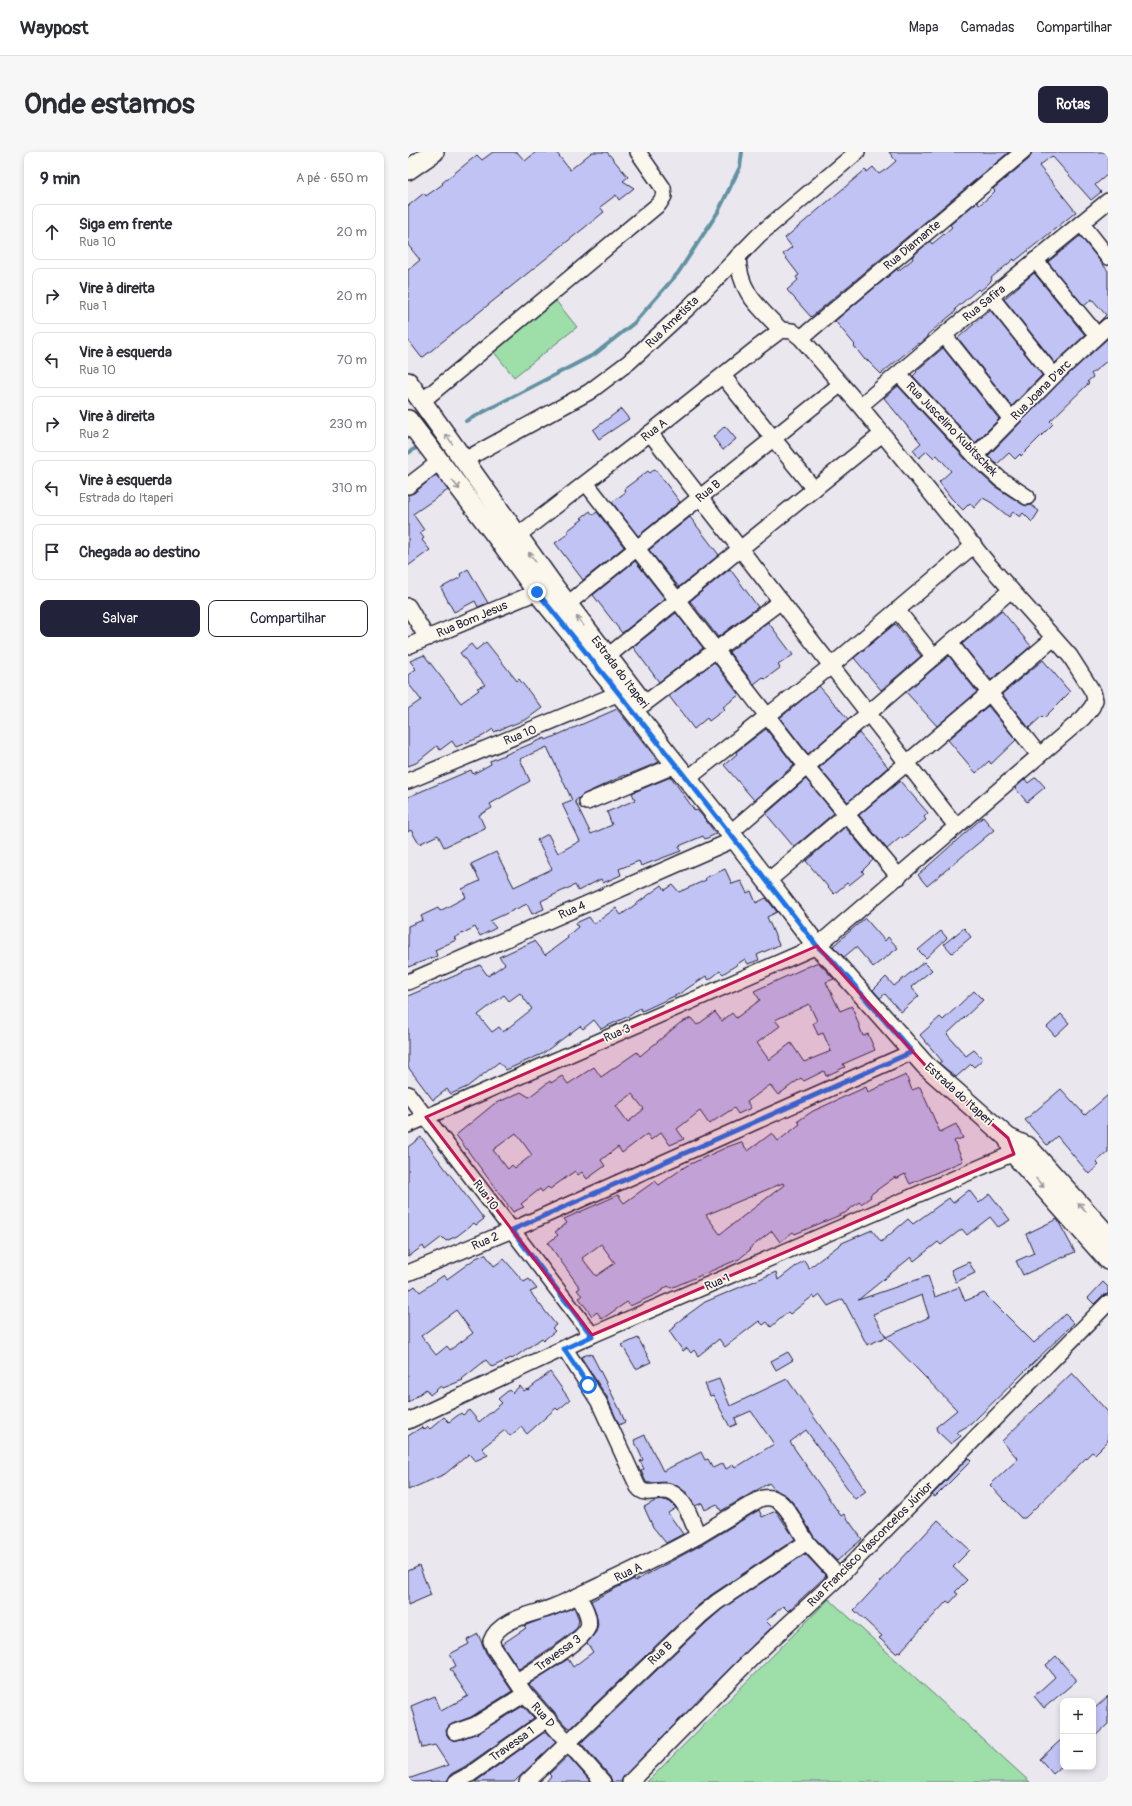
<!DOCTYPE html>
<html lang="pt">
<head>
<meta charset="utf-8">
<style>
	:root { --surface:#fff; --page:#f7f7f7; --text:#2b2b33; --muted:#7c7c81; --line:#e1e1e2; --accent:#22223b }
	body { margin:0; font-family:Pangolin,sans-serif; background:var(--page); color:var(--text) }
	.controls { position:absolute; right:12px; bottom:12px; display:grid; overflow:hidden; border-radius:8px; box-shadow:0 2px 6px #0003 }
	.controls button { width:36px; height:36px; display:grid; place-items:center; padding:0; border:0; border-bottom:1px solid var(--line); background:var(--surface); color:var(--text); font:20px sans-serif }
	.stop { position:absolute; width:12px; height:12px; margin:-9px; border:3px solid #1a73e8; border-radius:50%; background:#fff }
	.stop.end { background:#1a73e8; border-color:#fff; box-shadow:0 1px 4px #0008 }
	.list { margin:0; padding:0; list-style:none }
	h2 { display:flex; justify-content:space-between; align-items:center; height:52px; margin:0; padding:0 16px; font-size:17px }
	h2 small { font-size:13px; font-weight:400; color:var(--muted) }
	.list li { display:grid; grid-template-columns:26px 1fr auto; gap:12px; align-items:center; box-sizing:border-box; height:56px; margin:0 8px 8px; padding:0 8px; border:1px solid var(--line); border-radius:8px }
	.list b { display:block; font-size:15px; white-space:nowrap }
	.list p { margin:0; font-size:13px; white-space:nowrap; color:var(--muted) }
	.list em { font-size:13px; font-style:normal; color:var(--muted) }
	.actions { display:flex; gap:8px; padding:12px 16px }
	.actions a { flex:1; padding:9px 0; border:1px solid var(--accent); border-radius:8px; text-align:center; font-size:14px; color:var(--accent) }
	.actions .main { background:var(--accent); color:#fff }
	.icon { flex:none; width:22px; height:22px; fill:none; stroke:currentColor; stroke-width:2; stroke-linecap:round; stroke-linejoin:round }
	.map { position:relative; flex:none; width:700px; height:1630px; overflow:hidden; border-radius:8px }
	header { display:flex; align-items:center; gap:24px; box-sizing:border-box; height:56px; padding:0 20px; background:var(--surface); border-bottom:1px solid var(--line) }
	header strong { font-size:19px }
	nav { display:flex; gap:22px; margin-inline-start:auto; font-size:14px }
	.intro { display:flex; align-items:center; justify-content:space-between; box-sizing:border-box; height:96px; padding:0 24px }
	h1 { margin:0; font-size:28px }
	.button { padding:10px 18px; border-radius:8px; background:var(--accent); color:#fff; font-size:14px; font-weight:700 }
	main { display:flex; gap:24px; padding:0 24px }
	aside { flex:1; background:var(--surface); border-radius:8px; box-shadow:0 2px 6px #0003 }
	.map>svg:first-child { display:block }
	.green { fill:#9ddea9; stroke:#608072 }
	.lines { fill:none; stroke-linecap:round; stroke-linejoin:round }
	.stream { stroke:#6292a2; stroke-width:4 }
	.building { fill:#c1c3f5; stroke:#22223b; fill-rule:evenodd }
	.minor-casing { stroke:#22223b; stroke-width:18 }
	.tertiary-casing { stroke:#22223b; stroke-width:22 }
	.minor { stroke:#fbf7ec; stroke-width:15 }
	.tertiary { stroke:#fbf7ec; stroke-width:19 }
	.oneway { stroke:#99979c }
	.route { stroke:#1a73e8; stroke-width:5 }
	.marked { fill:#c2185b; fill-opacity:0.2; stroke:#c2185b; stroke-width:3; stroke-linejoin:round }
	.labels { text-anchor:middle; stroke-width:3.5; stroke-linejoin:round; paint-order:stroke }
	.street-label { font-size:12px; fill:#22223b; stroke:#fbf7ec }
</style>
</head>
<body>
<header>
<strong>Waypost</strong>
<nav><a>Mapa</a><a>Camadas</a><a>Compartilhar</a></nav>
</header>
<div class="intro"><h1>Onde estamos</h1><a class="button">Rotas</a></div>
<main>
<aside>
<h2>9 min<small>A pé · 650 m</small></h2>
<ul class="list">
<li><svg class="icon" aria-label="ahead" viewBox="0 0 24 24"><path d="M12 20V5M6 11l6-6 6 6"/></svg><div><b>Siga em frente</b><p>Rua 10</p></div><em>20 m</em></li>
<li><svg class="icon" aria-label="right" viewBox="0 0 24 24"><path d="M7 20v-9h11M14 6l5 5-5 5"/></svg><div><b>Vire à direita</b><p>Rua 1</p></div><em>20 m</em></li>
<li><svg class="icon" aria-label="left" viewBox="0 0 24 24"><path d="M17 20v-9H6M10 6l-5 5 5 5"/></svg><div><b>Vire à esquerda</b><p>Rua 10</p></div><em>70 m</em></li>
<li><svg class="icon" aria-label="right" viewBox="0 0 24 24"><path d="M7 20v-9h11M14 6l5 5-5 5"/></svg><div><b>Vire à direita</b><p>Rua 2</p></div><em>230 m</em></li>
<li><svg class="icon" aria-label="left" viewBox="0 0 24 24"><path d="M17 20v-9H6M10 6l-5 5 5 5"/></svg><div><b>Vire à esquerda</b><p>Estrada do Itaperi</p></div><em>310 m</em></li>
<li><svg class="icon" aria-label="arrive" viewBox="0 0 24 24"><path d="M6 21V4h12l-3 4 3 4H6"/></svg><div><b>Chegada ao destino</b></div></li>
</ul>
<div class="actions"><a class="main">Salvar</a><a>Compartilhar</a></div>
</aside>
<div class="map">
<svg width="700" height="1630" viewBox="0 0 700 1630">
	<rect width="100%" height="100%" fill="#eae7ef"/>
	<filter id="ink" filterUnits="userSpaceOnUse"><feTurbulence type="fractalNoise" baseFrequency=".025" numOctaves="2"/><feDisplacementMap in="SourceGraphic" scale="8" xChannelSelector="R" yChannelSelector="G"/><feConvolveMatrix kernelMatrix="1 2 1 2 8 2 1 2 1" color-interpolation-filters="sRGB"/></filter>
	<g filter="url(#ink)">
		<g class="green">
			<path d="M148 149 169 175 106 225 85 199Z"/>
			<path d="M421 1447 622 1630H239Z"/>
		</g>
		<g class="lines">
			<g class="stream">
				<path d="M58 269 187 202 226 171 270 121 310 60 332 15 334 0"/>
				<path d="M0 301 8 296"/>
			</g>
		</g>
		<g class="building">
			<path d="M85 0H109L117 9 128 0H148L162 18 184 0H199L220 25 215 29 226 36 211 48 208 43 192 55 196 60 14 206 0 188V118L12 108 0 93V54L16 41 18 44 35 32 34 31 69 3 74 8Z"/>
			<path d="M481 0H601L403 165 379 138 390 128 388 125 391 123 375 102 384 95 377 86 457 18 459 20 465 15 471 22 480 16 488 9Z"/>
			<path d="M624 0H700V22L687 33 693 40 683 48 644 4 631 14 668 60 607 109 606 107 583 126 584 128 578 134 572 139 570 137 547 157 548 159 519 183 520 185 511 193 510 191 473 222 458 207 457 208 446 194 447 193 427 169 489 117 490 119 505 107 504 105 522 89 524 92 535 83 544 75 542 73 569 50 571 53 580 46 587 39 585 37 621 7Z"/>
			<path d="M672 84 700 119V165L690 171 698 163 684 147 676 154 640 110Z"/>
			<path d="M626 121 677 183 647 211 596 147Z"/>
			<path d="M582 158 634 223 604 254 550 186Z"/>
			<path d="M700 186V208L683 222 685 225 679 230 681 231 642 269 645 272 613 304 612 302 607 307 601 301 589 312 580 304 652 230Z"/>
			<path d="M535 196 591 267 567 291 505 224 509 220 508 219Z"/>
			<path d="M490 234 560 310 586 334 614 352 619 354 623 353 631 359 624 370 615 361 612 365 605 360 601 365 584 351 575 346 566 356 562 351 555 358 543 346 531 330 543 319 529 303 526 306 519 299 511 306 505 298 513 291 476 246Z"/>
			<path d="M213 257 221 267 191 287 185 278Z"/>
			<path d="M317 274 328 287 315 298 305 285Z"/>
			<path d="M247 317 272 350 230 384 204 350 218 340 216 337 240 319 242 321Z"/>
			<path d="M28 323 40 338 5 362 16 378 12 381 16 386 14 388 22 398 0 414V343L6 341Z"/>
			<path d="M182 359 185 363 189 360 216 395 175 428 147 391 161 381 159 379 175 367 173 366Z"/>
			<path d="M282 365 311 403 271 435 241 398Z"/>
			<path d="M227 409 257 447 214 481 185 443Z"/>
			<path d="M60 417 80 451 70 455 67 449 46 460 33 436 53 425 52 422Z"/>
			<path d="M322 417 350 455 310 485 282 449Z"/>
			<path d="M594 459 623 494 583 528 554 492Z"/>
			<path d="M268 461 295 496 251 530 225 495Z"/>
			<path d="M360 470 385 503 370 513 372 516 357 527 355 525 346 532 321 500Z"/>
			<path d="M487 472 513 504 473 538 446 506Z"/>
			<path d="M78 490 109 529 111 527 134 556 119 567 86 580 85 577 75 584 48 595 44 589 32 598 29 594 8 611 0 614V557L13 548 0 531V523L8 517 2 509 16 503 53 551 71 538 69 536 77 533 52 501 63 492 68 498Z"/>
			<path d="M541 504 569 540 529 574 498 540Z"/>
			<path d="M635 508 662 540 636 566 634 564 621 576 594 542Z"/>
			<path d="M306 510 331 543 315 555 317 557 301 569 299 566 286 577 261 544Z"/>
			<path d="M411 534 440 567 400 602 372 566Z"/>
			<path d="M580 554 608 588 583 612 581 609 568 621 540 588Z"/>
			<path d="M209 557 251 610 217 624V623L176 642 167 649 183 682 204 673 199 660 227 648 224 641 263 625 287 659 289 658 296 666 308 682 297 687 295 684 271 694 273 699 233 714 231 709 211 717 213 723 195 731 193 727 170 739 167 733 133 749 136 757 124 762 119 752 82 769 88 776 72 784 67 775 46 786 48 788 27 798 29 804 0 815V774L15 768 13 764 30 756 32 759 58 745 54 737 72 729 63 712 88 700 106 735 144 717 129 688 140 682 150 701 172 689 154 652 164 648 139 595 112 607 122 629 82 652 84 656 71 663 77 676 36 695 30 683 11 692 3 678 0 680V645L63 618 65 622 83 612 82 609 137 586 138 588Z"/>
			<path d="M358 577 386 613 346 648 316 613 329 602 328 600Z"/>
			<path d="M451 581 480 615 440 650 411 616Z"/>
			<path d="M628 625 637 635 619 650 607 636 617 627 620 631Z"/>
			<path d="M398 627 426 661 386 695 358 662Z"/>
			<path d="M492 629 520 661 516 665 518 668 494 687 493 685 479 697 451 663Z"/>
			<path d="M575 665 586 678 519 734 510 723Z"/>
			<path d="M437 675 465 708 454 719 456 721 441 733 439 731 426 742 398 709Z"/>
			<path d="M317 717 324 732 333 729 339 741 343 739 348 751 358 746 369 760 359 765 371 793 349 803 351 808 340 812 337 807 315 822 312 819 301 828 298 824 271 842 234 859 232 856 223 863 193 877 186 868 175 877 172 874 134 902 98 918 91 910 59 935 43 942 39 937 25 948 0 915V844L72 813 80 824 97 812 91 805 126 789 137 803 160 786 159 784 170 775 168 771 181 765 186 772 208 756 213 763 254 733 257 738 265 733 271 740 298 728 297 726ZM112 841 124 857 95 880 91 875 84 880 70 863 96 843 101 849Z"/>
			<path d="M457 766 477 789 480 785 490 796 465 815 448 795 436 805 425 794Z"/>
			<path d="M556 776 563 785 544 801 536 792Z"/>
			<path d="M533 779 539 786 518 806 510 798Z"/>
			<path d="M410 810 426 827 418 830 432 859 444 854 455 884 460 882 467 898 435 912 437 915 418 924 416 919 396 929 393 926 370 943 362 933 339 950 343 956 330 962 326 956 301 972 292 959 269 977 276 987 262 993 253 980 243 988 239 982 214 1001 210 995 193 1008 197 1014 179 1027 174 1020 170 1023 167 1019 142 1037 140 1035 134 1040 132 1037 113 1052 116 1055 105 1060 48 983 86 952 113 940 121 945 142 929 143 931 154 924 160 932 186 915 193 925 229 900 232 904 272 871 283 866 289 873 307 860 314 869 324 861 328 866 352 848 346 839ZM401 852 409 869 405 871 410 883 415 881 423 899 396 910 383 891 361 908 349 891 372 874 367 868ZM224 942 236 957 220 970 208 954ZM108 981 124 1003 107 1016 104 1013 100 1017 85 998Z"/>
			<path d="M516 810 524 818 503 835 511 844 493 860 477 842 472 846 465 838 478 825 486 834Z"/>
			<path d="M566 839 575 848 539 882 558 904 566 898 575 907 566 915 563 912 548 925 531 911 534 909 512 883 532 865 535 868Z"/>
			<path d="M653 862 661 871 647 884 639 875Z"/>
			<path d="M498 923 504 938 512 935 532 980 548 972 555 986 546 989 555 1009 502 1032 497 1022 488 1027 487 1025 462 1043 463 1045 453 1052 451 1050 437 1061 387 1082 385 1080 372 1090 364 1079 341 1097 342 1098 331 1107 263 1136 260 1134 249 1142 222 1154 219 1150 194 1167 189 1160 184 1164 171 1146 174 1144 169 1138 172 1136 140 1091 150 1083 147 1080 159 1071 156 1067 210 1043 216 1051 247 1029 251 1033 278 1014 319 995 333 990 340 999 364 981 370 989 392 972 390 969 405 959 458 935 460 940ZM375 1031 376 1033 312 1082 298 1063ZM193 1092 207 1111 188 1124 174 1106Z"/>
			<path d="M653 937 677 963 700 943V1000L688 1010 691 1013 681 1022 649 984 639 993 617 968Z"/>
			<path d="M13 985 76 1067 68 1073 66 1071 49 1084 38 1089 34 1085 17 1098 15 1094 0 1105V995Z"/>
			<path d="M561 1038 571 1051 582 1042 602 1068 590 1075 582 1065 559 1083 554 1077 533 1093 530 1090 506 1109 503 1105 450 1148 520 1124 527 1145 551 1135 557 1149 576 1141 626 1191 657 1162 666 1171 563 1272 549 1280 553 1284 543 1292 529 1279 528 1275 549 1258 478 1185 521 1165 514 1143 465 1162 478 1185 459 1193 435 1147 420 1154 412 1143 407 1147 405 1144 382 1162 380 1160 363 1175 359 1170 355 1173 351 1169 317 1195 311 1187 290 1204 286 1198 283 1201 279 1196 275 1199 261 1179 268 1174 267 1172 297 1150 368 1120 370 1128 396 1108 401 1116 434 1091 464 1078 473 1090 500 1067 505 1072 541 1046 545 1051Z"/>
			<path d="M649 1067 667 1100 615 1123 608 1109 626 1101 618 1082Z"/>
			<path d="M77 1102 86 1114 96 1107 116 1130 121 1127 129 1137 122 1140 148 1173 144 1176 147 1179 136 1188 134 1186 104 1207 103 1206 84 1215 78 1208 54 1227 55 1228 35 1236 33 1234 22 1243 18 1237 0 1251V1139L7 1134 12 1140 36 1123 39 1127 68 1106ZM48 1158 65 1181 42 1198 39 1194 28 1203 13 1184Z"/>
			<path d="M561 1110 567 1121 548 1130 543 1118Z"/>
			<path d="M695 1130 700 1135V1142L694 1144 686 1152 680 1146Z"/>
			<path d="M230 1186 243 1210 228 1217 214 1193Z"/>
			<path d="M380 1200 385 1208 368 1218 363 1209Z"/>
			<path d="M183 1201 212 1258 217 1270 211 1273 199 1245 173 1205Z"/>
			<path d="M142 1220 162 1248 150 1258 148 1256 119 1282 113 1275 102 1284 97 1278 74 1296 80 1303 67 1309 61 1302 37 1322 0 1338V1284L14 1275 17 1278 20 1275 22 1277 36 1265 41 1270 53 1261 55 1263 61 1258 71 1270 94 1251 90 1247 101 1238 104 1241 112 1234 116 1239 119 1237 120 1238Z"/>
			<path d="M664 1221 700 1260V1289L687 1302 684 1300 617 1366H613L582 1333 610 1307 594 1289Z"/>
			<path d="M311 1227 322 1254 379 1227 458 1339 447 1347 398 1278 382 1290 433 1364 436 1362 454 1387 429 1409 406 1385 387 1353 379 1344 367 1338 361 1331 313 1359 309 1352 297 1358 294 1351 287 1354 279 1341 266 1332 258 1330 241 1331 238 1330 233 1319 236 1317 232 1309 235 1308 226 1288 237 1283 255 1319 293 1300 297 1308 300 1307 305 1316 315 1311 318 1317 325 1313 327 1316 366 1292 343 1259 327 1266 329 1272 322 1275 305 1243 302 1244 297 1232Z"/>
			<path d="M560 1306 563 1309 527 1345 524 1343Z"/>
			<path d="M257 1348 262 1350 268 1356 260 1361 275 1382 258 1391 245 1375 236 1355 247 1349Z"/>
			<path d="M351 1358 354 1365 368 1359 387 1387 303 1443 286 1457 162 1576 159 1575 121 1532 160 1507 165 1515 185 1500 179 1491 188 1480 190 1472 188 1461 183 1449 226 1427 227 1429 295 1392Z"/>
			<path d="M530 1368 562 1398 545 1415 559 1428 547 1440 550 1442 542 1451 539 1449 492 1500 490 1499 488 1501 471 1486 474 1484 446 1458Z"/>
			<path d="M397 1402 418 1424 380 1459 375 1454 358 1469 364 1475 339 1499 216 1624 213 1630H204L202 1624 173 1591 298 1471 314 1457Z"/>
			<path d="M11 1414 23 1443 0 1453V1419Z"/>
			<path d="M166 1455 171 1468 169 1476 153 1489 111 1517 94 1492 118 1476 116 1474Z"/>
			<path d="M70 1482 78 1501 104 1539 63 1565 44 1572 38 1578 39 1583 46 1589 70 1581 115 1554 126 1566 56 1615 43 1622 39 1629 0 1630V1627L40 1613 27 1593 14 1596 3 1554 27 1544 33 1559 60 1544 42 1517 48 1514 42 1502 61 1492 59 1488Z"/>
			<path d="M648 1504 668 1527V1529L636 1556 626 1544 647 1525 638 1513Z"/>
			<path d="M700 1544V1572L685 1586V1558Z"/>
			<path d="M138 1579 148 1590 106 1630H67Z"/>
			<path d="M655 1586V1613L645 1622 632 1607Z"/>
			<path d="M160 1604 183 1630H138L143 1624 141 1622Z"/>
		</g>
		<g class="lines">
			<defs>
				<g id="minor">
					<path d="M673 71 700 105"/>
					<path d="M330 104C331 140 350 154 373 178"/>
					<path d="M627 108 689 183"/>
					<path d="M583 145 646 224"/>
					<path d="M536 183 603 267"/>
					<path d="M393 186 615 0"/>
					<path d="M491 222 567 304 592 327 619 345"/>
					<path d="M315 224 406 337"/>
					<path d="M13 250 251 52 256 44 255 36 230 0"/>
					<path d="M452 254 536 183 700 49"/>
					<path d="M242 281 548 674"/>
					<path d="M567 304 646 224 700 174"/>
					<path d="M57 311 60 306 181 240 221 210 282 154 351 83 449 0"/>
					<path d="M178 331 399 615 491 725"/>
					<path d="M0 334 31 310"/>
					<path d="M167 446 433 232"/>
					<path d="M0 454 19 486"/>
					<path d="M489 458 526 505"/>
					<path d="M542 491 631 603"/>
					<path d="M0 494 129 440"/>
					<path d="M200 504 474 282"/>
					<path d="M236 552 373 449"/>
					<path d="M288 620 423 514 566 393"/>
					<path d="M0 629 221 537"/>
					<path d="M179 650 268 613"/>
					<path d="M330 674 603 438"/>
					<path d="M367 723 646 486"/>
					<path d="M0 830 327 687"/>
					<path d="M0 942 184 1183"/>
					<path d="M0 973 409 794 675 566 684 555 687 548 685 540 662 504 581 413 452 254 393 186 384 179 373 178 349 196 242 281 109 384"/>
					<path d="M0 1121 104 1078 504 900"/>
					<path d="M157 1197 191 1250 230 1335C238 1346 251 1336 262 1340 278 1346 284 1370 290 1384"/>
					<path d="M0 1269 184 1183 615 997"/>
					<path d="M109 1529C124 1519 174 1491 180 1475 183 1465 175 1452 170 1444"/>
					<path d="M47 1580 67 1573 117 1542"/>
					<path d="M48 1630 61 1623 140 1567"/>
					<path d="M119 1630 292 1464 309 1450 399 1390"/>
					<path d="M195 1630 117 1542 86 1496 83 1489C91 1467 123 1463 142 1456 161 1449 179 1439 197 1431 229 1416 260 1401 290 1384 310 1372 330 1360 350 1348 376 1336 387 1374 399 1390 409 1402 420 1413 431 1425"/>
					<path d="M222 1630 345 1505 431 1425 700 1151"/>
				</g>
				<g id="tertiary">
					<path d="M0 18 26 0"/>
					<path d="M0 230 147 436 232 547"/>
					<path d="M0 268 95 393 129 440 212 542 327 687 409 794 424 808 517 913 600 986 620 995 700 1084"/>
					<path d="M600 986 606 1002 700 1108"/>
				</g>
			</defs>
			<use href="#minor" class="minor-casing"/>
			<use href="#tertiary" class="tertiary-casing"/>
			<use href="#minor" class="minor"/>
			<use href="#tertiary" class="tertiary"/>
		</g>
		<defs><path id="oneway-shaft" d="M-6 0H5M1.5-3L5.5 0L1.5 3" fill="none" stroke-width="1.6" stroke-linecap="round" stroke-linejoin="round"/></defs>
		<g class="oneway">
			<use href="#oneway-shaft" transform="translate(41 287) rotate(-125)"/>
			<use href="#oneway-shaft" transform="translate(48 333) rotate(52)"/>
			<use href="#oneway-shaft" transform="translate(124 405) rotate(-126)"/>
			<use href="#oneway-shaft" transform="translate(172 469) rotate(-128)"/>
			<use href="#oneway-shaft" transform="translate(632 1031) rotate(49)"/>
			<use href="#oneway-shaft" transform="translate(674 1055) rotate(-132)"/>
		</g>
	</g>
	<g class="lines" filter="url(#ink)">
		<path class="route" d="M129 440C224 557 318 675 409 794L424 808 504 900 104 1078 184 1184 156 1197 180 1233"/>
	</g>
	<path class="marked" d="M409 794 517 913 600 986 606 1002 184 1183 18 965Z"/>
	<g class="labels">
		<g class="street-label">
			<text transform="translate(504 93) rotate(-40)" y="4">Rua Diamante</text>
			<text transform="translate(576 151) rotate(-39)" y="4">Rua Safira</text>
			<text transform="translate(264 170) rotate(-44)" y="4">Rua Ametista</text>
			<text transform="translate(633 238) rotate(-45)" y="4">Rua Joana D'arc</text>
			<text transform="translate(544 277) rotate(46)" y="4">Rua Juscelino Kubitschek</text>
			<text transform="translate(246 278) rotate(-38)" y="4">Rua A</text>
			<text transform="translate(300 339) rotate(-39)" y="4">Rua B</text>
			<text transform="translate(64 467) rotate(-23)" y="4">Rua Bom Jesus</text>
			<text transform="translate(212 520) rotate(53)" y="4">Estrada do Itaperi</text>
			<text transform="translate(112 583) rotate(-22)" y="4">Rua 10</text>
			<text transform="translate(164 758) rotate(-24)" y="4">Rua 4</text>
			<text transform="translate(209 881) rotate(-24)" y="4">Rua 3</text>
			<text transform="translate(551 942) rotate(42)" y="4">Estrada do Itaperi</text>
			<text transform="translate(78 1043) rotate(53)" y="4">Rua 10</text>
			<text transform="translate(77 1089) rotate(-23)" y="4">Rua 2</text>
			<text transform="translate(309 1130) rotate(-23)" y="4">Rua 1</text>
			<text transform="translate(462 1392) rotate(-45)" y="4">Rua Francisco Vasconcelos Júnior</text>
			<text transform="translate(220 1420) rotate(-26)" y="4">Rua A</text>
			<text transform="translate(150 1501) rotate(-36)" y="4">Travessa 3</text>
			<text transform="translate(252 1501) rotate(-43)" y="4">Rua B</text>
			<text transform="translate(135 1563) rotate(49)" y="4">Rua D</text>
			<text transform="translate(104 1592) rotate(-35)" y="4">Travessa 1</text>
		</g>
	</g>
</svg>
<div class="controls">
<button>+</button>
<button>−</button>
</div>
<div class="stop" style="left:180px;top:1233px"></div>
<div class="stop end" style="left:129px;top:440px"></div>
</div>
</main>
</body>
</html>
